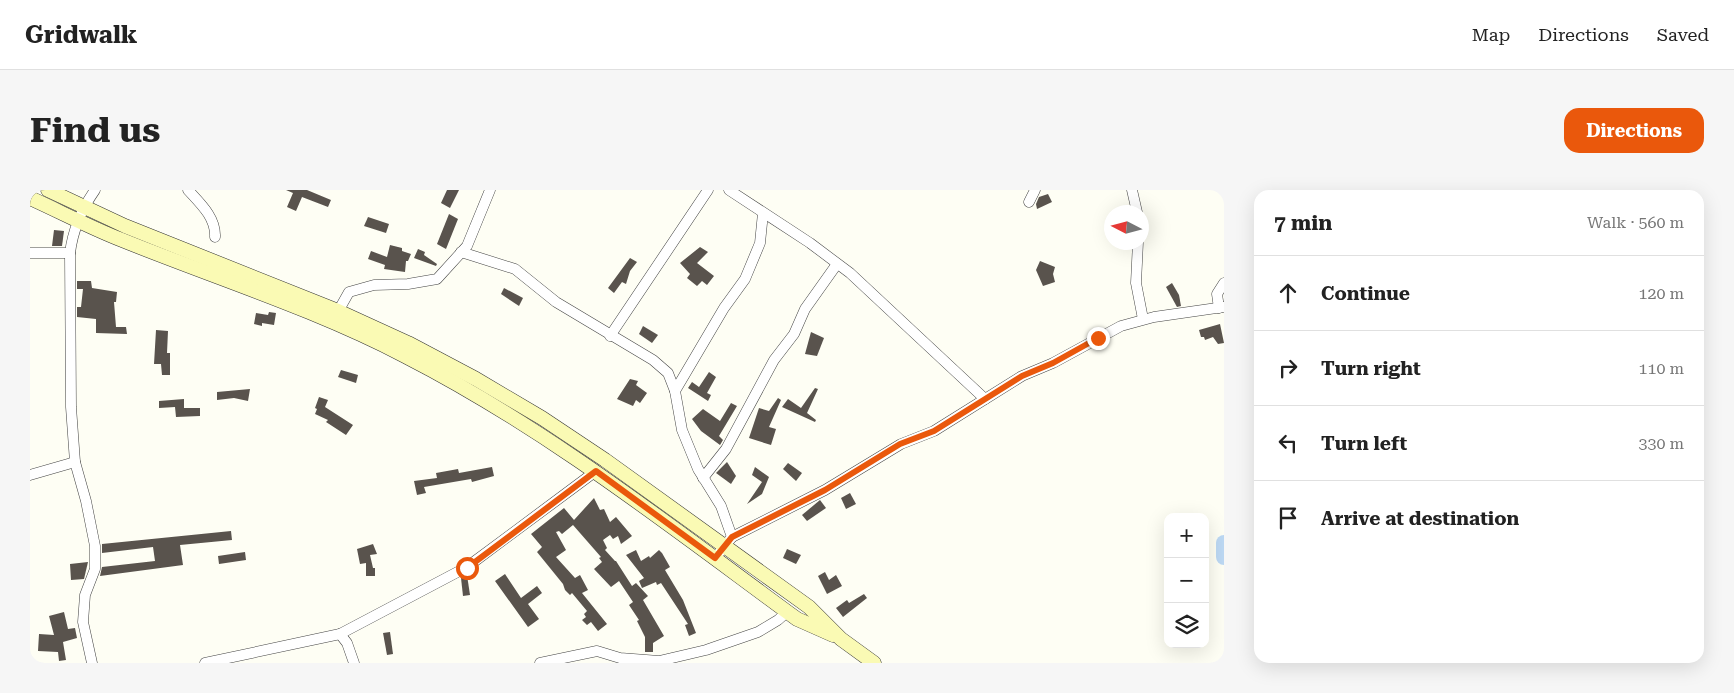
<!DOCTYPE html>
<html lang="en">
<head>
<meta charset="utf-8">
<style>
	:root { --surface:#fff; --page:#f6f6f6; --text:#222; --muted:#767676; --line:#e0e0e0; --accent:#ea580c }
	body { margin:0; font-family:"Roboto Serif",serif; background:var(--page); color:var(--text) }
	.controls { position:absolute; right:15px; bottom:15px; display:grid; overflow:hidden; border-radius:10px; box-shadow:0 5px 20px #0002 }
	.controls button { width:45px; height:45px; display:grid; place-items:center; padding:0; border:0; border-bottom:1px solid var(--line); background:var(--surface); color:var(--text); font:25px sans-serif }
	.compass { position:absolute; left:1074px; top:15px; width:45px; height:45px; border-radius:50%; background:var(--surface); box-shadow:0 5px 20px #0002; rotate:276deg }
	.stop { position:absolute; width:15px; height:15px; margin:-11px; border:4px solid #ea580c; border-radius:50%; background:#fff }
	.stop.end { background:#ea580c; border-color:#fff; box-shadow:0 1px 5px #0008 }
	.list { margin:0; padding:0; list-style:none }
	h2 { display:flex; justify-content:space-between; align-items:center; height:65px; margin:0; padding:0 20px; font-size:21px }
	h2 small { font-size:16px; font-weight:400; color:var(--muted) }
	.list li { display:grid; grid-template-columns:32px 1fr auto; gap:15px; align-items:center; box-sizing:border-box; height:75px; padding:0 20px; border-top:1px solid var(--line) }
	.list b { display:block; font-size:19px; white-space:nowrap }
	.list em { font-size:16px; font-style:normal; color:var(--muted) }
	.icon { flex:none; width:28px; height:28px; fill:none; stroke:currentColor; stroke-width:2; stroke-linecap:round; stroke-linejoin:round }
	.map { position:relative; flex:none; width:1194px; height:473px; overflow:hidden; border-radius:15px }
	header { display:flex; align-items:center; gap:30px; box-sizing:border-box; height:70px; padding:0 25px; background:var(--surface); border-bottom:1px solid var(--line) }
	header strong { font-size:24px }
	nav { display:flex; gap:28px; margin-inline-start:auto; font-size:18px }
	.intro { display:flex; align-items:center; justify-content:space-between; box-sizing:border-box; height:120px; padding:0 30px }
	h1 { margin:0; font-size:35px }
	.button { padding:12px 22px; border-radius:15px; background:var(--accent); color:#fff; font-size:18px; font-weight:700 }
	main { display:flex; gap:30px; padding:0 30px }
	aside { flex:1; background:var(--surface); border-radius:15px; box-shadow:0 5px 20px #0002 }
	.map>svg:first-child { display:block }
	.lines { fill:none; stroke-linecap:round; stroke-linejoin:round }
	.river { stroke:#bcd8f3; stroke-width:16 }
	.building { fill:#59534d }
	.street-casing { stroke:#434343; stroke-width:11 }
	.secondary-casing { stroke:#323232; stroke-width:15 }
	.street { stroke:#fff; stroke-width:10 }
	.secondary { stroke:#fafab4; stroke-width:14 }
	.route { stroke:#ea580c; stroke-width:6 }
</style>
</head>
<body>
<header>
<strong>Gridwalk</strong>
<nav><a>Map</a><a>Directions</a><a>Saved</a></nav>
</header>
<div class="intro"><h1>Find us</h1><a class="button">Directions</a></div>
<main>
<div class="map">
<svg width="1194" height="473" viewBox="0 0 1194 473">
	<rect width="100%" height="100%" fill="#fefef4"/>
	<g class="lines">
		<path class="river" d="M1194 353V367"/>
	</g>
	<g class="building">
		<path d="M256 0H277L301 10 298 17 272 7 266 21 257 17 263 3Z"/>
		<path d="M417 0H429L420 18 411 13Z"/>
		<path d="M1018 4 1022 12 1007 19 1006 14 1009 7Z"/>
		<path d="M419 24 428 29 416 59 407 54Z"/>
		<path d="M338 27 359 34 356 43 334 36Z"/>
		<path d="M24 40 34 41 32 56H22Z"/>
		<path d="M360 55 372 58V61L381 64 378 71H376L375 82 354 79 355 75 338 69 341 61 357 67Z"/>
		<path d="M670 57 678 62 667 73 684 86 677 95 672 91 667 96 657 88 660 84 650 73Z"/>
		<path d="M388 59 395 62 394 65 407 74 406 76 384 68Z"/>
		<path d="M600 68 607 72 600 81 596 94 592 92 584 103 578 98Z"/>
		<path d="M1010 71 1025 77 1023 84 1025 92 1013 96 1006 80Z"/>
		<path d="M47 91H61L62 98 87 102 86 112H84L86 137H96L97 144 66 143V129L47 127V117H51L53 99H47Z"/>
		<path d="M1142 93 1149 105 1151 116 1147 117 1136 97Z"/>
		<path d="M474 98 493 108 489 116 471 104Z"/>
		<path d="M239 122 246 123 244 135 232 133V136L224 134 226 123 238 125Z"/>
		<path d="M1190 134 1194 153 1188 154 1183 147 1175 150 1174 147H1171L1169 140Z"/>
		<path d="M613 136 628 145 622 153 609 144Z"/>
		<path d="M126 140 138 141 137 163H140V185H132L131 174H124Z"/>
		<path d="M781 142 794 148 787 166 775 164Z"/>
		<path d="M311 180 328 185 326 193 308 187Z"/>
		<path d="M679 182 686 187 677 203 681 205 678 211 658 198 662 192 669 197Z"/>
		<path d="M600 189 608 191 606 195 617 203 610 213 606 210 603 216 587 209Z"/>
		<path d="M785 198 788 199 777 223 786 230 785 232 752 217 758 209 771 218Z"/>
		<path d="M220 199 218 211 204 208 187 210V202Z"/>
		<path d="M289 207 298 210 295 217 323 235 316 245 296 232 298 230 285 224 287 219 285 218Z"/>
		<path d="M748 208 751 210 739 237 746 239 741 255 719 248 729 218 739 221Z"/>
		<path d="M154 209V218H170V226L146 227 145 217 129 218V211Z"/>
		<path d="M701 213 707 216 689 246 693 250 690 255 671 241 662 229 673 219 690 231Z"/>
		<path d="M697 272 706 286 701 294 686 283Z"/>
		<path d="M758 273 772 283 766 291 753 279Z"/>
		<path d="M462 277 464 286 442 292 441 289 394 297 396 303 387 305 384 291 407 288 406 283 428 279 429 283Z"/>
		<path d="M725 277 739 287 732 304 717 314 732 292 722 285Z"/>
		<path d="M820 303 826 314 816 319 811 308Z"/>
		<path d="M564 308 570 320 574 319 580 332 586 327 602 346 591 354 588 346 583 349 580 345 573 350 577 358 575 360 585 371H586L602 396 606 393 618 406 613 410 634 446 623 453V462H615V447L607 431 609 430 599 415 603 412 589 391 581 397 564 379 572 372 569 368 571 367 543 335 532 344 529 341 526 342 536 360 526 367 545 388 550 385 558 400 552 403 577 434 568 441 561 432 557 435 552 430 556 427 554 424 557 421 542 403 540 405 535 400 533 394 507 362 512 357 501 344 534 318 544 330Z"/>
		<path d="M790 310 796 318 777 331 772 325Z"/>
		<path d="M201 341 202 350 150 355 153 375 70 386 72 377 125 371 123 357 72 363V354Z"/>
		<path d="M343 354 347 364 340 365 343 378H345V386H336V373L330 374 327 359Z"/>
		<path d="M757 359 771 365 766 374 753 368Z"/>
		<path d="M606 360 611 371 619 366 620 368 629 360 632 363 640 377 635 380 653 410 666 443 659 446 655 435 658 434 631 393 627 395 626 392 612 398 609 391 614 388 596 365Z"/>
		<path d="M215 362 216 370 189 374 188 366Z"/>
		<path d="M58 372 54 389 41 390 40 374Z"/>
		<path d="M795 382 799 390 806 385 812 396 797 404 788 386Z"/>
		<path d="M475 384 491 408 507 396 512 403 498 414 509 429 498 437 465 391Z"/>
		<path d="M437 385 440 405 433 406 431 388Z"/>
		<path d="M834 404 837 408 813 427 806 418 817 410 819 413Z"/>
		<path d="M34 422 38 439 45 438 47 448 33 452 36 470 29 471 28 462 8 461 9 444 24 445 19 426Z"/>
		<path d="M360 442 363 464 357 465 353 443Z"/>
	</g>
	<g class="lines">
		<defs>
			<g id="street">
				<path d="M158 0C171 14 186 28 185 47"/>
				<path d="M699 0 780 53 820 83 955 209"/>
				<path d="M1102 0 1107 22"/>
				<path d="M999 12 1005 0"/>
				<path d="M1108 52 1106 93 1113 129"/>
				<path d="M431 62 485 79 526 112 623 170 638 183 645 201"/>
				<path d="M0 63H40"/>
				<path d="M1189 118 1187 104 1194 93"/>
				<path d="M306 125 319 102 344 95 378 94 407 89 437 56 460 0"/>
				<path d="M580 146 678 0"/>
				<path d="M0 285 45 272"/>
				<path d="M673 288 696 259 744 170 764 144 775 119 807 74"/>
				<path d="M702 347 795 300 871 254 904 241 992 186 1023 173 1091 136 1124 127 1194 117"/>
				<path d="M685 368 702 347 691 316 668 279 652 240 645 201 694 118 715 89 730 53 733 23"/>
				<path d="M310 444 317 453 324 473"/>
				<path d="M62 473 53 432 55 405 65 379V356L56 311 45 272 41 217 40 63C43 39 51 20 65 0"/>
				<path d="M175 473 310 444 437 377 566 281"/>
				<path d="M510 473 567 461 590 468 629 471 676 460 728 442 748 430 757 422"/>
			</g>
			<g id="secondary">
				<path d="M18 0 95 36 308 121 378 153 446 189 512 228 575 270 779 417 811 449 844 473"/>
				<path d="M0 8C31 22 61 38 92 50 186 88 285 119 375 166 516 238 640 336 767 429L803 445"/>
			</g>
		</defs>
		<use href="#street" class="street-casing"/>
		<use href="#secondary" class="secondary-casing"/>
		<use href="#street" class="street"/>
		<use href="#secondary" class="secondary"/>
	</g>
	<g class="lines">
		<path class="route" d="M437 378 566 281 685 368 702 347 795 300 870 254 904 241 992 186 1023 173 1068 148"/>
	</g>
</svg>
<div class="controls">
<button>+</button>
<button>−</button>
<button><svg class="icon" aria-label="layers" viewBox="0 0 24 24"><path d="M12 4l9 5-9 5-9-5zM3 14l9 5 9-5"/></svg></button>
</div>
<svg class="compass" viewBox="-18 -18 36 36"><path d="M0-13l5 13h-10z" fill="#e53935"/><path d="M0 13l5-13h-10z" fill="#767676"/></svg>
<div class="stop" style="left:437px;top:378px"></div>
<div class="stop end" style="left:1068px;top:148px"></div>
</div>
<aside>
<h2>7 min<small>Walk · 560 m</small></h2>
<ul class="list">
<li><svg class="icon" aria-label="ahead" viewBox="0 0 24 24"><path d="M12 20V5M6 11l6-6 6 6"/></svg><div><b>Continue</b></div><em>120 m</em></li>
<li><svg class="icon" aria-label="right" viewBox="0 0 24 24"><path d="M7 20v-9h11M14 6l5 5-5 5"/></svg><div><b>Turn right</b></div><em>110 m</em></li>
<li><svg class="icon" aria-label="left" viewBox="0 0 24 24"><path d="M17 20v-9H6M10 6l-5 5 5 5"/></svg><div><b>Turn left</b></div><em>330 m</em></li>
<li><svg class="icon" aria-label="arrive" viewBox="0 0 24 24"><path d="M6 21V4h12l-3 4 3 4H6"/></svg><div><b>Arrive at destination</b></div></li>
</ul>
</aside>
</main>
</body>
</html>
